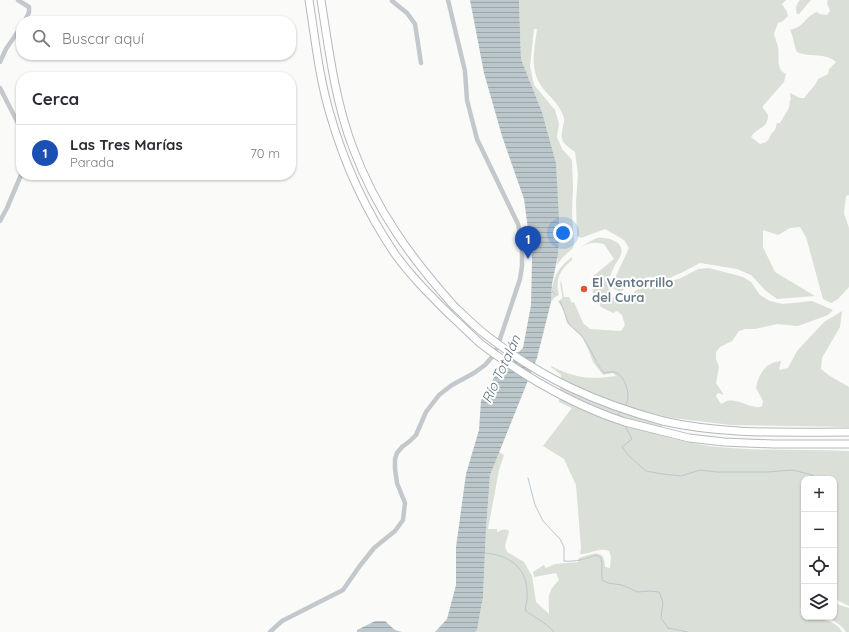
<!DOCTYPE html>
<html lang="es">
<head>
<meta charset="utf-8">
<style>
	:root { --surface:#fff; --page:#f2f2f3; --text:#2b2b33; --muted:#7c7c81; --line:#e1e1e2; --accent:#e4572e }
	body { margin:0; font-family:Quicksand,sans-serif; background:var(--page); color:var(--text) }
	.controls { position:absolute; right:12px; bottom:12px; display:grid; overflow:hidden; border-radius:8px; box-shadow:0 1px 3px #0004 }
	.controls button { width:36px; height:36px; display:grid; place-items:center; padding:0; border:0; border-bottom:1px solid var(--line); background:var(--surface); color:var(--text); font:20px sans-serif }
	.you { position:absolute; left:563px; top:233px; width:14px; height:14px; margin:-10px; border:3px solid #fff; border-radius:50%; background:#1a73e8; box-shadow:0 0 0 6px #1a73e833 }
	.badge { display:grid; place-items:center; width:26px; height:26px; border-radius:50%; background:var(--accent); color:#fff; font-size:13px; font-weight:700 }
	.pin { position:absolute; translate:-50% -33px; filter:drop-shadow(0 1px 2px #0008) }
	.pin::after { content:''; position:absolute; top:21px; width:14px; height:12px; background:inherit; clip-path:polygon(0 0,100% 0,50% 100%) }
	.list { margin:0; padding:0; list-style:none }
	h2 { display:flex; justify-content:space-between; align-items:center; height:52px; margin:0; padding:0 16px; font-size:17px }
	h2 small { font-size:13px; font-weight:400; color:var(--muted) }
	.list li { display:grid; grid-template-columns:26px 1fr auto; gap:12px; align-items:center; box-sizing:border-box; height:56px; padding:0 16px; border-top:1px solid var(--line) }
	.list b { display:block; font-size:15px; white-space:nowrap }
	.list p { margin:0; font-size:13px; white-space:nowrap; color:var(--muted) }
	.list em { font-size:13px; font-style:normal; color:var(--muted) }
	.icon { flex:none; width:22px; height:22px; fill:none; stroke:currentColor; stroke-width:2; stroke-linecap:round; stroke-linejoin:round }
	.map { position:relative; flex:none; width:849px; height:632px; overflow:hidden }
	.search { position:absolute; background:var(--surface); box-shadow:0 1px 3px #0004; left:16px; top:16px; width:280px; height:44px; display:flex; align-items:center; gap:10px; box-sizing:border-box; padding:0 14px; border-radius:16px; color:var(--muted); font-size:15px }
	.panel { position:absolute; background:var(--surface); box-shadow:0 1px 3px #0004; left:16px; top:72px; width:280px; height:108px; border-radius:16px }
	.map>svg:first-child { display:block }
	.grass { fill:#dadfd7 }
	.water { fill:url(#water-rules) }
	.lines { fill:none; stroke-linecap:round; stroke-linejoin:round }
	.stream { stroke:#bbc7cb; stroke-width:1 }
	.highway-casing { stroke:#b4b9bd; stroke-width:9 }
	.minor { stroke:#c3c8cc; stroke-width:4.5 }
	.highway { stroke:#fff; stroke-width:7 }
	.highway-bridge-casing { stroke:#b4b9bd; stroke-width:9; stroke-linecap:butt }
	.highway-bridge { stroke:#fff; stroke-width:7 }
	.poi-dot { fill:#e4572e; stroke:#fff; stroke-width:1.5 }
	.labels { text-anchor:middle; stroke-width:4; stroke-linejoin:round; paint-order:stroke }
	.poi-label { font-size:13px; font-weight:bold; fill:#657683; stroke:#fff; text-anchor:start }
	.water-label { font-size:14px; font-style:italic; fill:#60757c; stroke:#fff }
</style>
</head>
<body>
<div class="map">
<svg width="849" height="632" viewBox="0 0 849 632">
	<defs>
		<pattern id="water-rules" width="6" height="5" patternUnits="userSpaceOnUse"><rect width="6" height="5" fill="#bbc7cb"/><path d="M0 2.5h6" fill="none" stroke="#9ca6aa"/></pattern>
	</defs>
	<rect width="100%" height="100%" fill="#fafaf8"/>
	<g class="grass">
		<path d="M519 0H786L782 4 787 12 788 16 783 21 778 23 774 34C775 38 777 42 778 47 780 57 775 69 786 74L784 82 763 106V108L768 115C768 129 758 126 751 137L760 144 766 142 769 139 771 134 775 130 777 123H780L789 108 790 101 791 99 790 95V93L800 98H804L815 85 818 79 828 74 829 69 836 62C825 52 810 58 797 52 793 44 794 37 790 30 805 27 805 16 817 12L820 14 827 15 830 11 827 3 828 0H849V195L846 196 844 213 849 228V287L838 299 831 303 823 299 806 237 800 227 790 228 778 235 763 230V247L775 272 815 296 777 299 766 291 751 275 737 269 700 263 681 273 669 278 648 277 634 283 620 292 614 289 615 278 629 248 624 240 605 229 581 238 577 236 576 203 578 174 575 152C564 144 559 142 563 127 563 124 565 121 564 118 560 106 555 102 547 93 528 73 534 54 537 29H534L530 66 534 85 555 110 559 124 557 137 562 149 572 160 573 186 572 214 574 241 573 248 562 258 557 265 558 255 556 163 542 112 521 59Z"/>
		<path d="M800 0H811L799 14H797C795 8 796 5 800 0Z"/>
		<path d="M597 238C606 237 625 241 621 254 620 258 617 262 615 265 608 279 602 300 624 300L646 283 654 281H671L681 278 698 269 709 268 743 277 751 282 760 295 770 301 783 304 812 301 833 310 828 315 798 326 777 324 755 329H745L739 331 732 341 720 347 716 352V359L719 367 716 383 724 395 718 393 716 396 721 404C723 403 725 402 727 401 739 398 753 411 762 406L763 401 756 388C759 373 765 363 781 361L779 370 788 368 797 351 824 322 842 311 840 327 822 358 821 369 830 376 849 387V427L731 425 664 417 660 435C720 455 787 448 849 451V606L837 600H834V479H804V607L800 609 804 617C817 619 836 619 842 632H475L477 629 483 597 486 530 490 475 499 452 504 455 499 470 488 529H497V532C502 530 504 528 509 531L505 546 507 552 524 562 532 576 536 602 549 614C549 597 546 593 559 580L556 573 534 577 533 572 544 565 546 568 555 564 578 562 579 558C592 554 605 547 605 567L610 568 611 556 609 551C598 547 590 555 580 554L581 547 576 485 564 459 543 446 572 408 559 402 561 375 551 367V366C576 378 588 380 616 376L613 373 603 375 593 362 588 349 582 337 567 323 564 311 558 301 562 299C563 292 559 287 561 280L564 297H569L572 303 574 302 583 323 590 329 621 331 625 325 622 315 617 311 613 313 601 307 595 296H593L592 277 614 259 604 244C595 242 590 242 581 247L587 243Z"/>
		<path d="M572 257V260C560 270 555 279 559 295L555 297 551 302C552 281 554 271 572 257Z"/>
		<path d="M834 603 849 608V632H846C839 622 832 619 821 617H834Z"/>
	</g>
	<g class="water">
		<path d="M470 0H519L521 59 542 112 556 163 559 220 558 255 552 284 551 302 537 358 490 475 486 530 483 597 477 630 475 632H435L447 619 456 585V547L466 474 479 430 481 400 496 374 523 348 531 305 532 259 524 199 502 136 484 73Z"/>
		<path d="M375 621H385L395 630 402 632H357V630Z"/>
	</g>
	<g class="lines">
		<g class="stream">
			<path d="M552 291 556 295"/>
			<path d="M560 301C564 309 565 315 568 322 570 327 578 331 581 335 591 347 594 361 604 373 609 372 613 371 617 373 626 378 632 398 625 406"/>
			<path d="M620 418 618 414 621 412"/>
			<path d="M625 426 632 439 622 447 629 456 646 471 662 474 681 476 700 470 717 472H767L793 470 812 475 818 479"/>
			<path d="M528 478 535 505 543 521 560 539 564 547V561C575 562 586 559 596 555L601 558C603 566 601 572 602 580L608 583 622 585 638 592 649 591 659 592 663 602 661 618 668 628 688 632"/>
			<path d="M484 553C506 554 527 566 527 592 528 598 526 604 525 610 534 618 546 622 554 632"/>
		</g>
		<defs>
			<g id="highway">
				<path d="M309 0C315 38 319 77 330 114 344 163 366 211 395 254 410 275 429 294 448 313"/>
				<path d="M321 0C329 50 335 101 353 148 376 210 411 258 454 306"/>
				<path d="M663 421C724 435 787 432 849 432"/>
				<path d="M661 431 689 438 724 442 773 444H849"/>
			</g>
		</defs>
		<use href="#highway" class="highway-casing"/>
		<g class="minor">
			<path d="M18 0 29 7V12L25 21"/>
			<path d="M393 0 392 1 407 13 415 24 421 63"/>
			<path d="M0 62 6 49 21 27"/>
			<path d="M0 88 21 129"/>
			<path d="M0 221 7 208 21 175"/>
			<path d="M270 632 282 621 343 590 359 567 374 548 395 531 403 520 405 503 397 483 395 469V459L397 453 402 447 410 441 416 435 426 412 439 395 452 385 474 373 485 365 492 357 497 348 520 279 522 266V243L518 224 477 139 467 100 465 71 448 0"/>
		</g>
		<use href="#highway" class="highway"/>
		<defs>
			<g id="highway-bridge">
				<path d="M454 306C464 315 474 326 486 335 541 378 596 403 663 421"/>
				<path d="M448 313C459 323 470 334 481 344 525 377 573 405 625 422 637 425 649 428 661 431"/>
			</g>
		</defs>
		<use href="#highway-bridge" class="highway-bridge-casing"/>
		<use href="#highway-bridge" class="highway-bridge"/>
	</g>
	<circle class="poi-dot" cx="584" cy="289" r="4"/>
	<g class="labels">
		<g class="poi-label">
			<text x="592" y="287">El Ventorrillo<tspan x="592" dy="15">del Cura</tspan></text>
		</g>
		<g class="water-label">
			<text transform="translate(501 369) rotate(-65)" y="5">Río Totalán</text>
		</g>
	</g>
</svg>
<div class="controls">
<button>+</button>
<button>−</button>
<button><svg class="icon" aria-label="locate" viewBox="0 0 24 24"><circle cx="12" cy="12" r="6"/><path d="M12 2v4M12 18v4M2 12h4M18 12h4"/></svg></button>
<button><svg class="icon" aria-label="layers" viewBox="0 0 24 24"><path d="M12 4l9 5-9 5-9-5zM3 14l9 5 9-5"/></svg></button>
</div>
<div class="you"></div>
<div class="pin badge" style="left:528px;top:259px;background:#1a4fb4">1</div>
<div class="search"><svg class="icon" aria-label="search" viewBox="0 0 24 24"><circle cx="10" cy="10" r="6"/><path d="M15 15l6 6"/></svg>Buscar aquí</div>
<section class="panel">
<h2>Cerca<small></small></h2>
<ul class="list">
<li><span class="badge" style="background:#1a4fb4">1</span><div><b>Las Tres Marías</b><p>Parada</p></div><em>70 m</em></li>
</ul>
</section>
</div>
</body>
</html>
